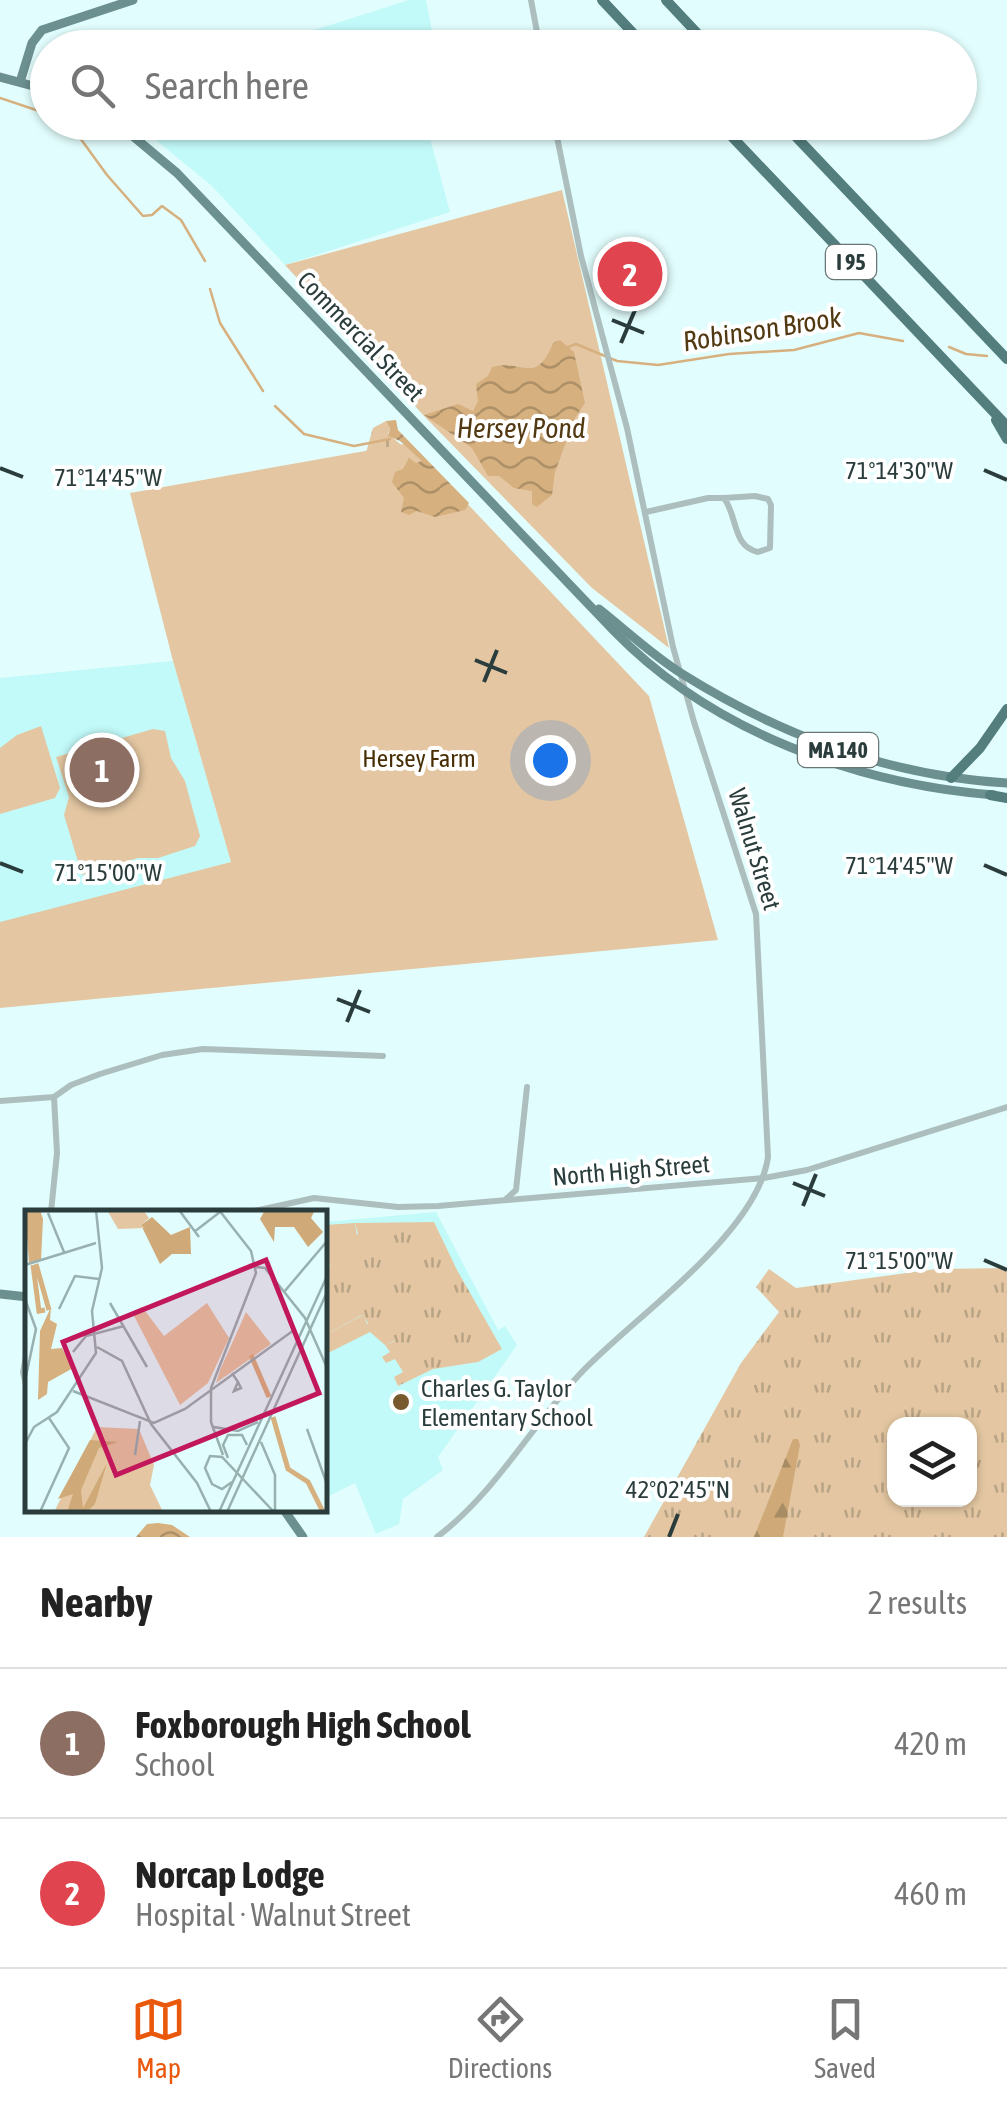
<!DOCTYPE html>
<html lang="en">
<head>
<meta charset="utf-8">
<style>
	:root { --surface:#fff; --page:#f2f2f2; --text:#222; --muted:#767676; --line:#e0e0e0; --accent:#ea580c }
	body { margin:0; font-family:"Asap Condensed",sans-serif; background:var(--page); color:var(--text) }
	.controls { position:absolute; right:30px; bottom:30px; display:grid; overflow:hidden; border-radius:20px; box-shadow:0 2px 8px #0004 }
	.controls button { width:90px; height:90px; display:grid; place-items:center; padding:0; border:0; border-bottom:2px solid var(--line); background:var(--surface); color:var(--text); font:50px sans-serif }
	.you { position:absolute; left:550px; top:760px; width:35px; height:35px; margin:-25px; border:8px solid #fff; border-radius:50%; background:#1a73e8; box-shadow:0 0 0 15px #1a73e833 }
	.badge { display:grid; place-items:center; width:65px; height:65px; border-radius:50%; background:var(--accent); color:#fff; font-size:32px; font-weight:700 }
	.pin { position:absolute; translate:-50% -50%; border:5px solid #fff; box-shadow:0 2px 10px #0006 }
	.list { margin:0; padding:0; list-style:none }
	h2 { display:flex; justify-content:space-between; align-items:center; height:130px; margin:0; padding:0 40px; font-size:42px }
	h2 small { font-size:32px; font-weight:400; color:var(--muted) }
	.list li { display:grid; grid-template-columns:65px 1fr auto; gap:30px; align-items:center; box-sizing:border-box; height:150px; padding:0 40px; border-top:2px solid var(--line) }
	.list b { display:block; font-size:38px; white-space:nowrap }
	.list p { margin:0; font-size:32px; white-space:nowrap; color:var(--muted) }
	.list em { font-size:32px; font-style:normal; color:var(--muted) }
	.icon { flex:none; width:55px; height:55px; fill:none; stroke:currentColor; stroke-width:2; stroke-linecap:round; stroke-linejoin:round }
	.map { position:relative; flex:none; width:1007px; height:1537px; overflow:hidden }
	.search { position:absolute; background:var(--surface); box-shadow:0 2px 8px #0004; left:30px; right:30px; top:30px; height:110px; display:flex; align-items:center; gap:25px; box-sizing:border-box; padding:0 35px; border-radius:55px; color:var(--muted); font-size:38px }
	.sheet { height:430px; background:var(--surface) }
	nav { display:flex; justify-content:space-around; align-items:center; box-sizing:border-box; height:140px; border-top:2px solid var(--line); background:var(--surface); font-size:28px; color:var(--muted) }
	nav a { display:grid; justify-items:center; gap:5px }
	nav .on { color:var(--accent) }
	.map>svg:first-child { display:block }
	.built { fill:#c2faf9 }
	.grass { fill:url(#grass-tufts); fill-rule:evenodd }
	.forest { fill:url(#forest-firs) }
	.wetland { fill:url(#wetland-marsh) }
	.park { fill:#e4c7a2 }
	.water { fill:url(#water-waves) }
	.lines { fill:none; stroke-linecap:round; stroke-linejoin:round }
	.stream { stroke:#d6b07e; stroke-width:2.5 }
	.minor { stroke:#acbfbe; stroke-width:6 }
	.major { stroke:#6c8f8f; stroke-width:9 }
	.highway { stroke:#547e7e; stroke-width:10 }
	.ticks { fill:none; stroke:#2a3c3c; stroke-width:4 }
	.poi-dot { fill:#78592e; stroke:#fff; stroke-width:4 }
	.labels { text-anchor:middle; stroke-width:8; stroke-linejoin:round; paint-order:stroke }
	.shield { fill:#fff; stroke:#6a7676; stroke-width:2.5 }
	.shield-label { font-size:22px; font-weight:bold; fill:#2a3c3c }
	.street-label { font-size:25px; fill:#2a3c3c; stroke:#fff }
	.park-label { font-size:25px; fill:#472e04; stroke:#fff }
	.poi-label { font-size:25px; fill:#2a3c3c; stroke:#fff; text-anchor:start }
	.water-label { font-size:28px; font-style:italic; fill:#533912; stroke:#fff }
	.inset-river { fill:none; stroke:#d6b07e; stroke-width:5 }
	.inset-road { fill:none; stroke:#98b0b0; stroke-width:2.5 }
	.view { fill:#c2185b; fill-opacity:0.15; stroke:#c2185b; stroke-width:5 }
	.inset-edge { fill:none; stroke:#2a3c3c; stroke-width:5 }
	.ticks-label { font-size:25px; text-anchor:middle; fill:#2a3c3c; stroke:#fff; stroke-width:8; stroke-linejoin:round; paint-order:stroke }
</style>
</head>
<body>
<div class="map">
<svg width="1007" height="1537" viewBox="0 0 1007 1537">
	<defs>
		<pattern id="grass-tufts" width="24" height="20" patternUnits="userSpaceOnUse" patternTransform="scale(2.5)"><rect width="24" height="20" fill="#e4c7a2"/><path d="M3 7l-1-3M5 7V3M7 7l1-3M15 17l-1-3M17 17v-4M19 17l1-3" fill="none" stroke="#b9a385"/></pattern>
		<pattern id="forest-firs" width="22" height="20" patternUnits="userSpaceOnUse" patternTransform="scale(2.5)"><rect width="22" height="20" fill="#cfaa78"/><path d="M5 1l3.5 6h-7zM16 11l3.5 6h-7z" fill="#a88c64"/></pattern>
		<pattern id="wetland-marsh" width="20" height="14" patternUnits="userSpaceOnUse" patternTransform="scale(2.5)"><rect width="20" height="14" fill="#e4c7a2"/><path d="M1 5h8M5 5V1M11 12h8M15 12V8" fill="none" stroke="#b9a385"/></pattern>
		<pattern id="water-waves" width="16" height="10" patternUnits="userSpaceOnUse" patternTransform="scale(2.5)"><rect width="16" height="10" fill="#d6b07e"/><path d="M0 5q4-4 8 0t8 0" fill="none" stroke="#ae9068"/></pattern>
	</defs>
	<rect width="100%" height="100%" fill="#e2fdfd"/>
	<g class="built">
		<path d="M409 0H426L435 47H261Z"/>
		<path d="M135 123H429L427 127 450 212 285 265 212 186Z"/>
		<path d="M173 661 231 862 0 924V678Z"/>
		<path d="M436 1212 498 1330 505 1326 517 1345 438 1457 443 1470 403 1499 399 1524 376 1534 355 1483 325 1498V1222Z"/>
	</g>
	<g class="grass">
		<path d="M434 1222 457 1270 502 1349 478 1362 433 1369 398 1386 394 1377 403 1372 395 1359 386 1363 382 1357 390 1352 385 1345 395 1341 371 1322 368 1323 362 1315 325 1335V1266L329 1267 358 1234 355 1223Z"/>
		<path d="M1007 1268V1537H644L741 1363 779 1312 756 1287 769 1269 796 1288 936 1269ZM894 1424H970V1500H894Z"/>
	</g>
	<path class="forest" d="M793 1439H798L800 1445 783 1537H754Z"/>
	<path class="wetland" d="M386 421 390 429 388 434 405 448 365 456 373 428Z"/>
	<g class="park">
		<path d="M562 190 669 648 592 588 425 417 285 265Z"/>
		<path d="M410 443 649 696 718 940 0 1008V922L231 862 173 661 130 493Z"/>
		<path d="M41 726 60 788 55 798 0 814V748L17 735Z"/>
		<path d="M153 729 165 731 171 758 185 781 200 836 195 846 158 858H138L82 875 64 815 69 797 56 757Z"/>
		<path d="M355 1223 358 1242 349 1262 325 1266V1225Z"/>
		<path d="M363 1315 367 1324 373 1318 396 1340 385 1345 370 1332 326 1354 325 1335Z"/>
	</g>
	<g class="water">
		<path d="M560 340 574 352 585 403 575 418 555 472 552 495 537 507 532 504V491L514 488 499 476H488L472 448 424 415 458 404 473 411 478 401 476 384 488 376 492 367C521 358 536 387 553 343Z"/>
		<path d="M396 420 398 430 469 503 465 510 435 517 417 511 409 515 401 512 404 498 392 482 395 472 403 469 409 458 416 463 422 461 400 441 388 436 390 429 386 421Z"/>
		<path d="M158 1523 172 1525 190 1537H136L147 1524Z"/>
	</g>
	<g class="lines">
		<g class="stream">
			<path d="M0 98 48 114"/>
			<path d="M62 122 75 131 107 175 143 216 152 215 162 206 181 220 205 261"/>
			<path d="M210 289 220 323 263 391"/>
			<path d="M568 347 576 344 617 361 658 365 729 354 794 350 859 333 903 341"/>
			<path d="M949 347 966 354 987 356"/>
			<path d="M275 406 304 434 354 446 390 439"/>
		</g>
		<g class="minor">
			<path d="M531 0 540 48"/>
			<path d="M646 512 708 498H724C738 517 732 546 758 552L770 548 771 505 768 499 755 496 724 498"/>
			<path d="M0 1101 54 1097 71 1085 100 1074 162 1055 203 1049 383 1056"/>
			<path d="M505 1200 516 1190 527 1087"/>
			<path d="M51 1212 57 1153 54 1097"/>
			<path d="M250 1212 314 1198 398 1207 438 1206 764 1178 807 1170 1007 1107"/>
			<path d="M28 1346 23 1372 28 1393"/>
			<path d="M437 1537C495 1493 530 1428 579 1375 631 1319 757 1235 768 1157L756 914 694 722 673 647 627 428 581 256 554 122"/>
		</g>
		<g class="major">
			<path d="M0 77 48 90"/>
			<path d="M20 82 32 43 42 30 133 0"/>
			<path d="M116 122 177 173 614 631C712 732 857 784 994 795"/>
			<path d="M599 609C627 631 653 656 684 675 782 736 891 776 1007 783"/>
			<path d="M0 1294 28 1297"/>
			<path d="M284 1510 303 1537"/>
		</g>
		<g class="highway">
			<path d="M602 0 647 48"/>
			<path d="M666 0 711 48"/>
			<path d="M718 122 1007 426"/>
			<path d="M782 122 1007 359"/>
			<path d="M996 420 1007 439"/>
			<path d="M951 778 980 748 1007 709"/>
			<path d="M990 795 1007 798"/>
		</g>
	</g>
	<path class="ticks" d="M612 320 644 333M621 343 635 310M0 468 23 477M984 470 1007 480M475 660 507 673M484 682 497 650M0 863 23 872M984 865 1007 875M337 999 370 1012M347 1022 360 990M793 1183 825 1196M803 1206 816 1174M984 1260 1007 1270M669 1537 678 1514"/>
	<circle class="poi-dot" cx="401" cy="1402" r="10"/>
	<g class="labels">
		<g class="shield">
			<rect x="826" y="245" width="50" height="34" rx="8"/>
			<rect x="798" y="733" width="80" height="34" rx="8"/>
		</g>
		<g class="shield-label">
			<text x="851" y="270">I 95</text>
			<text x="838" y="758">MA 140</text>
		</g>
		<g class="street-label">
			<text transform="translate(361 336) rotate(46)" y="9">Commercial Street</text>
			<text transform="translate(755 849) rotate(73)" y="9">Walnut Street</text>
			<text transform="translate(631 1170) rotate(-5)" y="9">North High Street</text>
		</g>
		<g class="park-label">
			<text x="419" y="767">Hersey Farm</text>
		</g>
		<g class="poi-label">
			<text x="421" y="1397">Charles G. Taylor<tspan x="421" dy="29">Elementary School</tspan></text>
		</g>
		<g class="water-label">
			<text transform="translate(762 329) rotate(-9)" y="10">Robinson Brook</text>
			<text x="521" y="438">Hersey Pond</text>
		</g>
	</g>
	<g transform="translate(25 1210)">
		<rect width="302" height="302" fill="#e2fdfd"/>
		<path d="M72 217 114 219 129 255 125 275 138 302H29Z" fill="#e4c7a2"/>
		<path d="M240 0H290L286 8 298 22 283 37 269 17H250L249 32 235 9ZM127 7 146 25 165 17 166 44H147L135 54 116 15ZM65 230 93 232 74 238 56 280 58 298 82 253 70 294 62 302H42L48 284 33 289Z" fill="#cfaa78"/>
		<path d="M82 0H118L124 8 116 15 120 18 93 19ZM182 93 204 128 183 173 155 195 107 102 117 97 139 126ZM221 102 246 134 191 173 195 160Z" fill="#e4c7a2"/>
		<path d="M0 0H15L18 9 16 51 4 53ZM26 97 25 110 32 114 26 139 37 138 48 158 23 172 22 184 13 190 15 121Z" fill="#d6b07e"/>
		<path class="inset-river" d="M11 54 24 100M8 55 14 101 20 100M226 145 244 187M248 207 263 259 283 272 298 302"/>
		<path class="inset-road" d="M154 0 174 27M194 0 226 41 231 63 186 178V212L198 245M23 3 39 42M169 22 195 2M0 55 71 33M231 57 240 58 280 108 303 160M259 82 303 30M0 89 11 119 0 171M85 93 122 157M34 99 50 66 74 69M72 137 97 151 126 214 172 273 186 302M48 142 61 126 99 116M207 163 213 172 209 181 216 178 213 172M48 181 129 213 160 199 269 120M189 217 213 221 233 212M282 219 303 277M236 232 250 265V300M0 234 9 217 32 202 71 143 67 101 77 58 71 0M110 245 115 211M203 248 198 235 203 225H217L222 235M207 272 197 279 187 274 180 258 185 246 197 247 249 302M15 302 44 238 24 208M194 302 303 64M202 302 303 80"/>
		<path class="view" d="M241 50 294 183 91 265 38 132Z"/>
		<rect width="302" height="302" class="inset-edge"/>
	</g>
	<g class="ticks-label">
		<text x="899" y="479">71°14'30"W</text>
		<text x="108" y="486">71°14'45"W</text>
		<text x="899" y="874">71°14'45"W</text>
		<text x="108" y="881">71°15'00"W</text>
		<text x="899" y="1269">71°15'00"W</text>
		<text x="678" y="1498">42°02'45"N</text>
	</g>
</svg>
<div class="controls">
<button><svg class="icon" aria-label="layers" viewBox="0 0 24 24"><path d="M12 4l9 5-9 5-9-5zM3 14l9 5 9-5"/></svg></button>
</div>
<div class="you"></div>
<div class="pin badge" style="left:102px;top:770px;background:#8d6e63">1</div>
<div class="pin badge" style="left:630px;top:274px;background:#e0444e">2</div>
<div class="search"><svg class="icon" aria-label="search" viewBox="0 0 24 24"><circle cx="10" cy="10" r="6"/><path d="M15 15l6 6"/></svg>Search here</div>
</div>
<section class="sheet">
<h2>Nearby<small>2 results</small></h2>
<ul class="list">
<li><span class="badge" style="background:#8d6e63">1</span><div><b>Foxborough High School</b><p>School</p></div><em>420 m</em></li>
<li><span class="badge" style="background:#e0444e">2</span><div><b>Norcap Lodge</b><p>Hospital · Walnut Street</p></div><em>460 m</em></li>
</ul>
</section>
<nav>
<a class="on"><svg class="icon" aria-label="map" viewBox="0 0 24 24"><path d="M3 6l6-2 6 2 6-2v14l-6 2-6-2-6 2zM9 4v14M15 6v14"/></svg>Map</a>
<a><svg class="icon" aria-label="directions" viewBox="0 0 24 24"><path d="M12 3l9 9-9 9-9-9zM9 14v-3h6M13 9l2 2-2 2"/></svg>Directions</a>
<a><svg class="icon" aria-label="saved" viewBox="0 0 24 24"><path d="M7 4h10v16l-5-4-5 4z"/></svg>Saved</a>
</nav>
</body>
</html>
